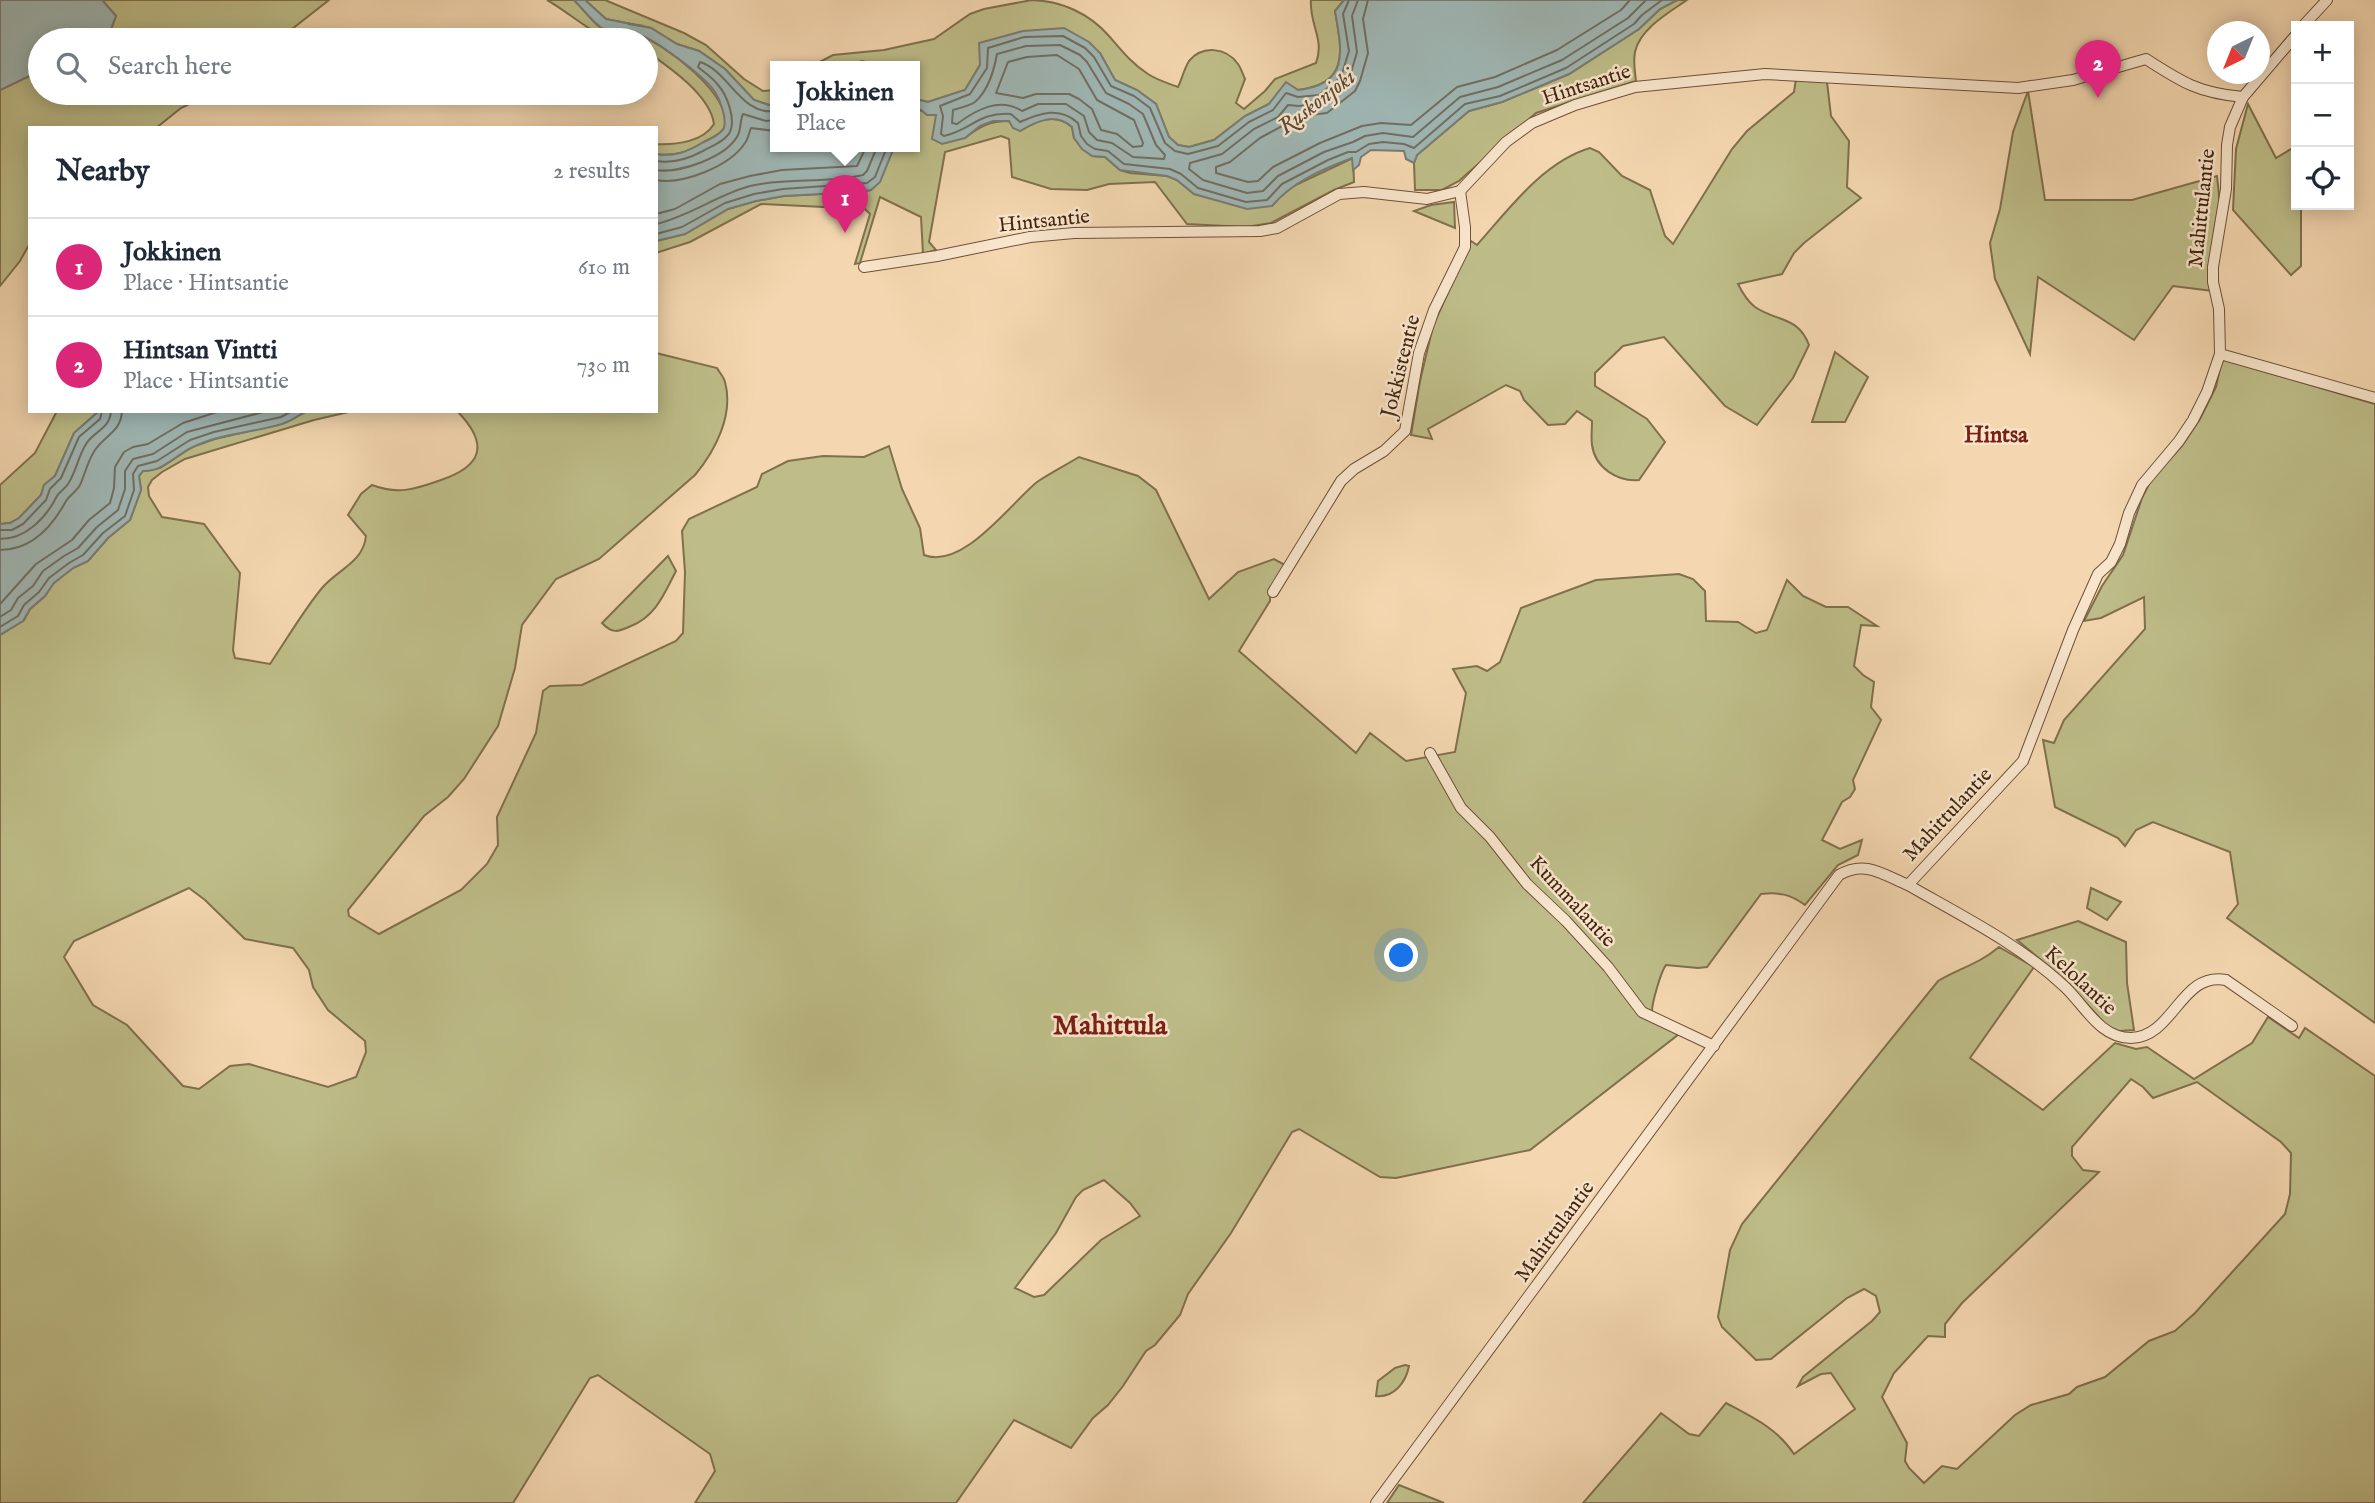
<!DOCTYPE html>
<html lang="en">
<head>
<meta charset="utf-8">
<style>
	:root { --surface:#fff; --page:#f6f6f7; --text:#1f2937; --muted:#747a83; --line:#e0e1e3; --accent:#db2777 }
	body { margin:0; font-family:"IM FELL English",serif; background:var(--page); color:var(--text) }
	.controls { position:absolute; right:21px; top:21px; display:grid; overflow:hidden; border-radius:0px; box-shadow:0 4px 18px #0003 }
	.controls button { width:63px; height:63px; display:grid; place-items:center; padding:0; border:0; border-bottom:2px solid var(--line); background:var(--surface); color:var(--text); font:35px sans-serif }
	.compass { position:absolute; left:2207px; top:21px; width:63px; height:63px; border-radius:50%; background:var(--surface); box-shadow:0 4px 18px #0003; rotate:223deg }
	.you { position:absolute; left:1402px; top:956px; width:24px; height:24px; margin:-18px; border:5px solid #fff; border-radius:50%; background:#1a73e8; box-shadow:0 0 0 10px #1a73e833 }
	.badge { display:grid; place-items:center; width:46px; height:46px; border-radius:50%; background:var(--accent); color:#fff; font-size:23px; font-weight:700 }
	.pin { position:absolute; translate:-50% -58px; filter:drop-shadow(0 2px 4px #0008) }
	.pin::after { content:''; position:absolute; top:37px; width:24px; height:21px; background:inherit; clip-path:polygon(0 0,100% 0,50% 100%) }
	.popup { position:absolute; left:770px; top:61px; width:150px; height:91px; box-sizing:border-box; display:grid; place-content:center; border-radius:0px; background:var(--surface); filter:drop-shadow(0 2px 5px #0005); font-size:23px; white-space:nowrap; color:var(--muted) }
	.popup b { font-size:26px; color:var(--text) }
	.popup::after { content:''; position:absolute; left:50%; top:100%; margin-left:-14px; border:14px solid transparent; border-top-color:var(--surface) }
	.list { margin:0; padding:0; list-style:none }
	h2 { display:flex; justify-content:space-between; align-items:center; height:91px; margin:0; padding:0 28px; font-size:30px }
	h2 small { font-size:23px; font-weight:400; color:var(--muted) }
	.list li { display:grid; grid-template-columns:46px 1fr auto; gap:21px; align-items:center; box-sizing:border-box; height:98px; padding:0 28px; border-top:2px solid var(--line) }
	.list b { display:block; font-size:26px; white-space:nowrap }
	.list p { margin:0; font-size:23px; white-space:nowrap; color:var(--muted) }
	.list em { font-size:23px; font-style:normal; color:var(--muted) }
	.icon { flex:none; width:38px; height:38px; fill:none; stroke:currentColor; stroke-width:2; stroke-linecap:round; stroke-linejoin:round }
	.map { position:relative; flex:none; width:2375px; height:1503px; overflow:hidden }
	.search { position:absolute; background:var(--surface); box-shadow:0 4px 18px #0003; left:28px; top:28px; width:630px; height:77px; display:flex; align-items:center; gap:18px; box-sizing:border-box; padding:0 24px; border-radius:38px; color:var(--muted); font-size:26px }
	.panel { position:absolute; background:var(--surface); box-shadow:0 4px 18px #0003; left:28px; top:126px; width:630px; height:287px; border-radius:0px }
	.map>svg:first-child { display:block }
	.green { fill:#bebd89; stroke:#80704c; stroke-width:2; fill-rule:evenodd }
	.water { fill:#9fb7b5; stroke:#7a7c73; stroke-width:2 }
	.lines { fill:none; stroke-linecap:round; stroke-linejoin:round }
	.shore { stroke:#716e62; stroke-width:2 }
	.stream { stroke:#7a7c73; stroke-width:2.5 }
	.street-casing { stroke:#6f5137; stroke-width:12 }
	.street { stroke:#f8e5cc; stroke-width:10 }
	.labels { text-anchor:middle; stroke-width:5; stroke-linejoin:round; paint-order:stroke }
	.street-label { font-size:21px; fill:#43240f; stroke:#f8e5cc }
	.water-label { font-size:23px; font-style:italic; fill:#5a4938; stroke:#f8e5cc }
	.neighbourhood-label { font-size:23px; font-weight:bold; fill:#7a1f14; stroke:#f8e5cc }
	.district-label { font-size:28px; font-weight:bold; fill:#7a1f14; stroke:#f8e5cc }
</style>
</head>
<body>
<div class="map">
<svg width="2375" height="1503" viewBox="0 0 2375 1503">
	<rect width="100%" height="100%" fill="#f4d7b0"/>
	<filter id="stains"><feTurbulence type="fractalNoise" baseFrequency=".00286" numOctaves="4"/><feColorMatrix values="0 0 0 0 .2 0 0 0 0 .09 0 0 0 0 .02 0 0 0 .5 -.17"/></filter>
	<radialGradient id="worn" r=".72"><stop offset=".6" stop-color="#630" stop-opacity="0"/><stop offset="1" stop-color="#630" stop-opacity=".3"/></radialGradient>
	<g class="green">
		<path d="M102 0H329L278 40H100L109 34 116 16Z"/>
		<path d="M547 0H574C583 9 591 20 600 27 612 36 625 30 637 34 662 42 736 97 724 128 721 135 709 139 702 143 687 152 674 157 656 154V144C676 145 703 142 714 124 710 95 669 67 646 51V40C635 40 623 42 612 40 598 38 564 9 547 0Z"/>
		<path d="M585 0H605L684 33 706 45 744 79 763 91 775 90V104L769 105 754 100 725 69 699 51 677 44 651 28 606 19Z"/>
		<path d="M1032 0C1061 1 1089 13 1109 36 1121 50 1132 64 1148 74 1157 80 1167 83 1178 87 1182 79 1184 69 1189 61 1202 45 1226 47 1238 64 1241 68 1243 75 1245 79L1236 103 1244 109 1265 91 1275 79 1316 63C1325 39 1309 24 1311 0H1344L1335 11C1342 51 1350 84 1298 90L1286 83 1269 104 1245 116 1214 140 1189 147 1178 145 1169 137 1156 104 1137 90 1115 80 1100 53 980 65 965 90 928 102 915 99V67H889L862 61 844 67H810L833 55 884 50 934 39 970 14 984 9Z"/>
		<path d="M1677 0H1687C1668 13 1640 29 1635 52 1633 62 1635 72 1636 81L1536 113 1459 181 1442 190H1415L1414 163 1417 155 1469 111 1502 102 1569 74 1639 29 1660 9Z"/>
		<path d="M40 71V93H212L181 108 156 128H30V243L20 261 0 286V90Z"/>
		<path d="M1796 79 1827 82 1831 116 1849 141 1847 187 1861 198 1804 243 1794 253 1782 274 1738 284C1742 292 1747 301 1755 307 1777 322 1798 316 1809 345L1793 378 1757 425 1725 406 1664 337 1623 346 1595 373V386L1647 419 1665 442 1639 480C1618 482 1595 468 1592 445 1591 438 1592 429 1592 421L1577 411 1565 424 1548 425 1524 400 1520 391 1506 385 1428 429 1432 439 1411 435 1420 381 1433 326 1471 241 1477 245C1509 209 1543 162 1590 148L1599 152 1622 176 1650 190 1665 236 1673 244 1732 149 1747 131 1794 92Z"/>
		<path d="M2028 91 2045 200H2132L2217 176C2218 186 2220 198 2219 209 2215 238 2205 262 2213 291L2173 286 2134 340 2038 277 2030 354 1995 279 1990 243 2000 209 2013 132Z"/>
		<path d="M2248 104 2276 158 2296 146V205H2303L2301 210V266L2291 275 2233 210 2236 149Z"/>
		<path d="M915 109 936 115 965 138C980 126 990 121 1009 121L1020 131C1037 121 1055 112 1072 127L1074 138 1092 156 1105 157 1120 170 1130 173 1167 176 1177 180 1194 194 1272 206 1285 190 1353 158 1354 182 1334 190 1271 223 1246 227 1187 224 1155 182 1109 184 1087 190 1051 189 1012 177 1009 139 1001 136 945 152 929 242 936 250 923 254 921 217 880 197 860 263 855 264 870 214 865 209 761 204 690 242 656 253V241L685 234 728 209 756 201 784 196 858 192 871 190 880 181 894 147H915Z"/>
		<path d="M1454 202 1455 228 1414 211 1431 205Z"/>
		<path d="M1835 352 1868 377 1845 422H1812Z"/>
		<path d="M656 353 717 368C719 372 724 377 725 382 734 415 715 451 695 475L599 559 556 579 522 625 515 668 498 726 464 779 448 797 424 816 348 910 349 916 379 934 461 890 487 864 498 845 497 817 536 733 543 691 550 686 582 685 676 641 683 633 685 572 682 531 689 519 757 487 762 474 788 461 823 456 864 457 889 446 902 489 920 528 924 555C963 570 1010 504 1037 482 1050 473 1066 465 1079 457L1138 476 1156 490 1209 599 1238 572 1274 559 1285 565 1270 591V601L1239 651 1356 753 1370 733 1406 761 1455 752 1466 693 1453 669 1477 666 1487 671 1500 662 1521 608 1596 580 1679 574 1693 579 1705 591 1706 621 1738 622 1756 633 1767 630 1787 580 1803 596 1826 607H1848L1877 626 1861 625 1854 666 1863 675 1874 682 1871 707 1881 720 1853 780 1855 789 1850 797 1842 802 1822 840 1840 849 1862 840 1858 855 1838 865 1805 905C1790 894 1779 892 1761 894L1707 967 1698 968 1666 965C1661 971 1652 1003 1652 1011L1643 1012 1679 1034 1530 1150 1396 1178 1380 1177 1299 1129 1292 1132 1231 1233 1188 1294 1180 1315 1155 1345 1146 1351 1123 1386 1108 1405 1093 1418 1071 1448 1014 1420 956 1503H695L715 1471 710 1454 598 1375 590 1378 513 1503H0V635L24 620 30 609 45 596 51 585 73 568 88 561 108 538 130 520 141 490 139 476 143 471 160 468 192 447 215 439 284 423 307 411H353L314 420 185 459 162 472 152 480 148 487 149 496 162 517 204 524 240 573 233 650 235 658 270 664C287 639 303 611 322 588 338 569 363 563 366 536L348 515 361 494 372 485C398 495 416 489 441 480 482 466 489 445 459 413L461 411H656ZM189 888 205 900 245 939 293 948 309 970 313 987 328 1010 365 1041 366 1052 356 1077 328 1087 249 1064 230 1066 199 1089 183 1086 127 1025 93 1005 64 957 74 941ZM1104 1180 1130 1203 1140 1216 1101 1240 1044 1295 1034 1297 1015 1288 1056 1233 1076 1197 1083 1190Z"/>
		<path d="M2222 359 2375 404V1023L2227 918 2238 904 2230 852 2153 822 2136 830 2125 846 2118 838 2055 807 2043 740 2054 743 2064 720 2145 629 2144 597 2101 618 2084 621 2102 586 2123 555 2142 498 2151 480 2182 446 2200 419 2216 387Z"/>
		<path d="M57 411H99L74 433 55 476 44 485 41 495 19 518 10 523 0 524V485L35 453Z"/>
		<path d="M668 556 676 571C664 594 656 616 631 626 618 632 612 634 602 623Z"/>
		<path d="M2091 888 2121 902 2107 920 2087 908Z"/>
		<path d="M2078 921 2126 942 2127 983 2134 1030 2119 1031 2107 1026 2065 980 2017 940Z"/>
		<path d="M1999 947 2034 967 1970 1058 2043 1110 2115 1043 2136 1049 2147 1047 2194 1079 2252 1043 2268 1017 2299 1038 2305 1028 2375 1076V1503H1583L1661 1413 1689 1434 1699 1436 1726 1403C1752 1417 1777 1428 1794 1454L1855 1409 1831 1373 1821 1374 1798 1386 1803 1377 1872 1321 1880 1312 1876 1296 1864 1289 1847 1298 1771 1359 1756 1360 1722 1327 1718 1317 1730 1250 1742 1224 1938 981C1960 968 1979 964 1999 947ZM2131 1079 2143 1087 2153 1098 2197 1082 2281 1142 2291 1153 2290 1194 2285 1214 2195 1313 2175 1331 2149 1341 2105 1377 2077 1387 2069 1394 2031 1405 2015 1415 1957 1469 1942 1466 1924 1483 1909 1468 1905 1461 1907 1443 1882 1397 1894 1373 1928 1336 1945 1337V1324L1962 1303 2099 1172 2083 1170 2072 1156V1147Z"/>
		<path d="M1405 1365 1409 1366C1406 1382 1394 1398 1376 1396L1378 1381 1395 1368Z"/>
		<path d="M1399 1485 1444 1503H1387Z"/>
	</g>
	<g class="water">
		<path d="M0 0H102L116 16 109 34 100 40H40V71L0 90Z"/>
		<path d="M574 0H585L606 19 651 28 677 44 699 51 725 69 754 100 769 105 775 104V147H894L880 182 871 190 858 192 784 196 756 201 728 209 685 234 656 241V154C674 157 687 152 702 143 709 139 721 135 724 128 727 118 720 100 715 92 704 76 655 39 637 34 625 30 612 36 600 27 591 20 583 9 574 0Z"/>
		<path d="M1344 0H1677L1660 9 1639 29 1569 74 1502 102 1469 111 1417 155 1414 163 1406 159 1404 151 1371 150 1361 157 1359 165 1353 170 1352 158C1323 169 1292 182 1272 206L1247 209 1194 194 1177 180 1167 176 1120 170 1105 157 1092 156 1082 149 1074 138 1072 127C1055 112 1037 121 1020 131L1013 128 1009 121H993L980 126 965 138 942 144 932 139 936 115H927L921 110 915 109V99L928 102 965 90 980 65 979 43 1023 31 1064 28 1089 42 1100 53 1115 80 1137 90 1156 104 1169 137 1178 145 1189 147 1214 140 1245 116 1269 104 1286 82 1298 90C1350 84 1342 51 1335 11Z"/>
		<path d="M99 411H307C299 415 291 421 282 424 253 433 219 433 191 448 175 456 162 472 143 471L139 476 141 490 130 520 108 538 88 561 73 568 54 583 45 596 30 609 23 621 0 635V524L10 523 19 518 41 495 44 485 55 476 74 433Z"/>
	</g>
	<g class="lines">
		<g class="shore">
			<path d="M1349 0 1343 14 1349 51 1341 77 1319 95 1298 97 1286 93 1273 110 1249 122 1218 146 1188 154 1175 151 1165 143 1150 108 1134 96 1111 86 1094 57 1085 48 1063 36 1024 37 988 48 987 68 970 94 940 106 943 116 941 134 944 136C973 129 978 112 1011 114L1020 122C1040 113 1060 106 1078 123L1081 136 1087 144 1095 149 1108 151 1124 164 1170 169 1181 174 1198 188 1246 202 1267 200 1282 184 1328 160 1348 152H1356L1369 144 1383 142 1404 144 1414 148 1465 104 1500 96 1566 68 1634 24 1642 15 1662 0"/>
			<path d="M1358 0 1352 16 1357 52 1348 83 1323 103 1299 106 1288 105 1278 117 1254 129 1222 154 1190 163 1189 169 1203 180 1247 193 1263 191 1278 176 1324 152 1353 142 1365 136 1383 133 1413 137 1460 97 1498 87 1562 60 1628 18 1646 0"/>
			<path d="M1368 0 1363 19 1368 53 1360 81 1355 91 1327 113 1292 117 1284 125 1260 138 1230 162 1216 167V173L1248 182 1258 181 1273 167 1320 143 1362 126 1381 123 1411 125 1457 87 1495 77 1557 50 1621 10 1630 0"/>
			<path d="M1060 45 1080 55 1087 62 1106 93 1129 104 1143 114 1156 145 1165 155 1164 159 1133 157 1112 143 1097 140 1089 132 1084 116 1066 104H1038L1022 111C1000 97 977 109 957 124L952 123 953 110C960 108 969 106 975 102 989 90 994 70 997 54L1026 46Z"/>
			<path d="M1057 55 1079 69 1097 100 1134 120 1143 143 1142 146 1133 147 1117 134 1101 130 1092 109 1079 99 1069 94H1036L1023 98 996 93 1008 62 1027 57Z"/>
			<path d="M656 161C673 164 688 159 703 151 712 146 725 141 730 132 736 119 727 95 718 85 713 78 705 73 698 67L700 62C729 71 741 116 775 111"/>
			<path d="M656 170C679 174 727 157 738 135 741 129 740 120 743 114L766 121 775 120"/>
			<path d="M656 180C683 185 730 166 745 143 748 139 749 133 751 128L775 131"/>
			<path d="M656 214 675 209 720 184 750 176 782 170 857 166 866 147"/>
			<path d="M656 224C690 216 717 195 750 186 787 177 826 184 863 175L867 171 877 147"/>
			<path d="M656 234 682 227 725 203 754 194 783 189 867 183 875 177 887 147"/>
			<path d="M0 530H12L23 524 46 500 50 489 61 478 79 437 100 419 102 411"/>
			<path d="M0 539C26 539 46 518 57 496 60 491 65 489 68 484 76 472 78 457 86 444 94 431 110 429 111 411"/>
			<path d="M0 550C31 550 52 527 66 501 70 495 76 492 80 485 85 474 88 460 95 450 105 435 121 432 122 411"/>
			<path d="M0 604 36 564 72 540 89 520 110 503 114 488 115 467 124 452 133 447 148 444 183 423 220 411"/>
			<path d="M0 617 11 610 18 598 33 586 43 571 64 556 78 548 97 527 118 510 125 489V471L133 459 153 454 187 432 267 411"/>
			<path d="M0 627 18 616 24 605 39 592 49 578 69 563 83 555 103 533 125 516 134 490 133 474 138 466 157 461 190 440 214 432 281 417 292 411"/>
		</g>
		<path class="stream" d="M629 24 643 26"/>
		<defs>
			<g id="street">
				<path d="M2303 26 2327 0"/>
				<path d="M864 267 937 256 1030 237 1074 233 1260 231 1277 228 1339 194 1364 192 1427 199 1460 191 1506 142 1532 123 1575 105 1635 87 1765 74 2018 88 2073 80 2146 59C2183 83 2199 93 2243 97"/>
				<path d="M2220 354 2375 398"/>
				<path d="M1273 592 1341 481 1354 469 1384 451 1405 431 1419 353 1434 310 1465 247V227L1460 191"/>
				<path d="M1430 753 1461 808 1490 837 1527 884 1566 921 1608 967 1642 1012 1714 1046"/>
				<path d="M1908 885C1962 916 2019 944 2065 987 2085 1006 2100 1038 2131 1038 2174 1037 2181 971 2226 980L2292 1026"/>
				<path d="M1376 1503 1839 875C1865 860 1882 874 1908 885L2023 761 2073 630 2098 574 2111 562 2120 544 2129 513 2142 485 2179 441 2193 420 2207 392 2220 354 2219 309 2213 282V267L2226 189 2227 145 2230 127 2243 97 2296 35"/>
			</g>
		</defs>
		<use href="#street" class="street-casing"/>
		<use href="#street" class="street"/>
	</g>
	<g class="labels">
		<g class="street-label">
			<text transform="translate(1586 84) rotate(-18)" y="7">Hintsantie</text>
			<text transform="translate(2201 208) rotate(-84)" y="7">Mahittulantie</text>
			<text transform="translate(1044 220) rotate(-6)" y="7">Hintsantie</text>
			<text transform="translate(1400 366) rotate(-76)" y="7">Jokkistentie</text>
			<text transform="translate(1947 814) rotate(-47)" y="7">Mahittulantie</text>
			<text transform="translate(1573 901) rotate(47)" y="7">Kummalantie</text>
			<text transform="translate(2081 980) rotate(43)" y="7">Kelolantie</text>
			<text transform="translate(1554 1231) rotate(-54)" y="7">Mahittulantie</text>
		</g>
		<g class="water-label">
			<text transform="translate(1316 101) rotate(-38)" y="8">Ruskonjoki</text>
		</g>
		<g class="neighbourhood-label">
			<text x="1996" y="442">Hintsa</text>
		</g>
		<g class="district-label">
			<text x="1110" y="1034">Mahittula</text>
		</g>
	</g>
	<rect width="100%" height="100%" filter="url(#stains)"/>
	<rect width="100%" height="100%" fill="url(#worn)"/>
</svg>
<div class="controls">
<button>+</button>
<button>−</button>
<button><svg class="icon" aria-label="locate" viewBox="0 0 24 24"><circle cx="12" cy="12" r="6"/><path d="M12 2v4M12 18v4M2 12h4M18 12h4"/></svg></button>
</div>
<svg class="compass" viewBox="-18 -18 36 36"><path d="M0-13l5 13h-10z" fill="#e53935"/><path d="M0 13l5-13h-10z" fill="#747a83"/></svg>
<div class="you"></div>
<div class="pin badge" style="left:845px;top:233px">1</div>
<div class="popup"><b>Jokkinen</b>Place</div>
<div class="pin badge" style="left:2098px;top:98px">2</div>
<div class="search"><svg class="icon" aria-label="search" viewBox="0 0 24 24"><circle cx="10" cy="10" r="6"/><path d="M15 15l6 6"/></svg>Search here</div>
<section class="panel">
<h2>Nearby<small>2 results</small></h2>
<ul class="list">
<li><span class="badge">1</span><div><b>Jokkinen</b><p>Place · Hintsantie</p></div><em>610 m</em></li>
<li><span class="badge">2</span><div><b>Hintsan Vintti</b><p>Place · Hintsantie</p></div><em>730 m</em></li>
</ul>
</section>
</div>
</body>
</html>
